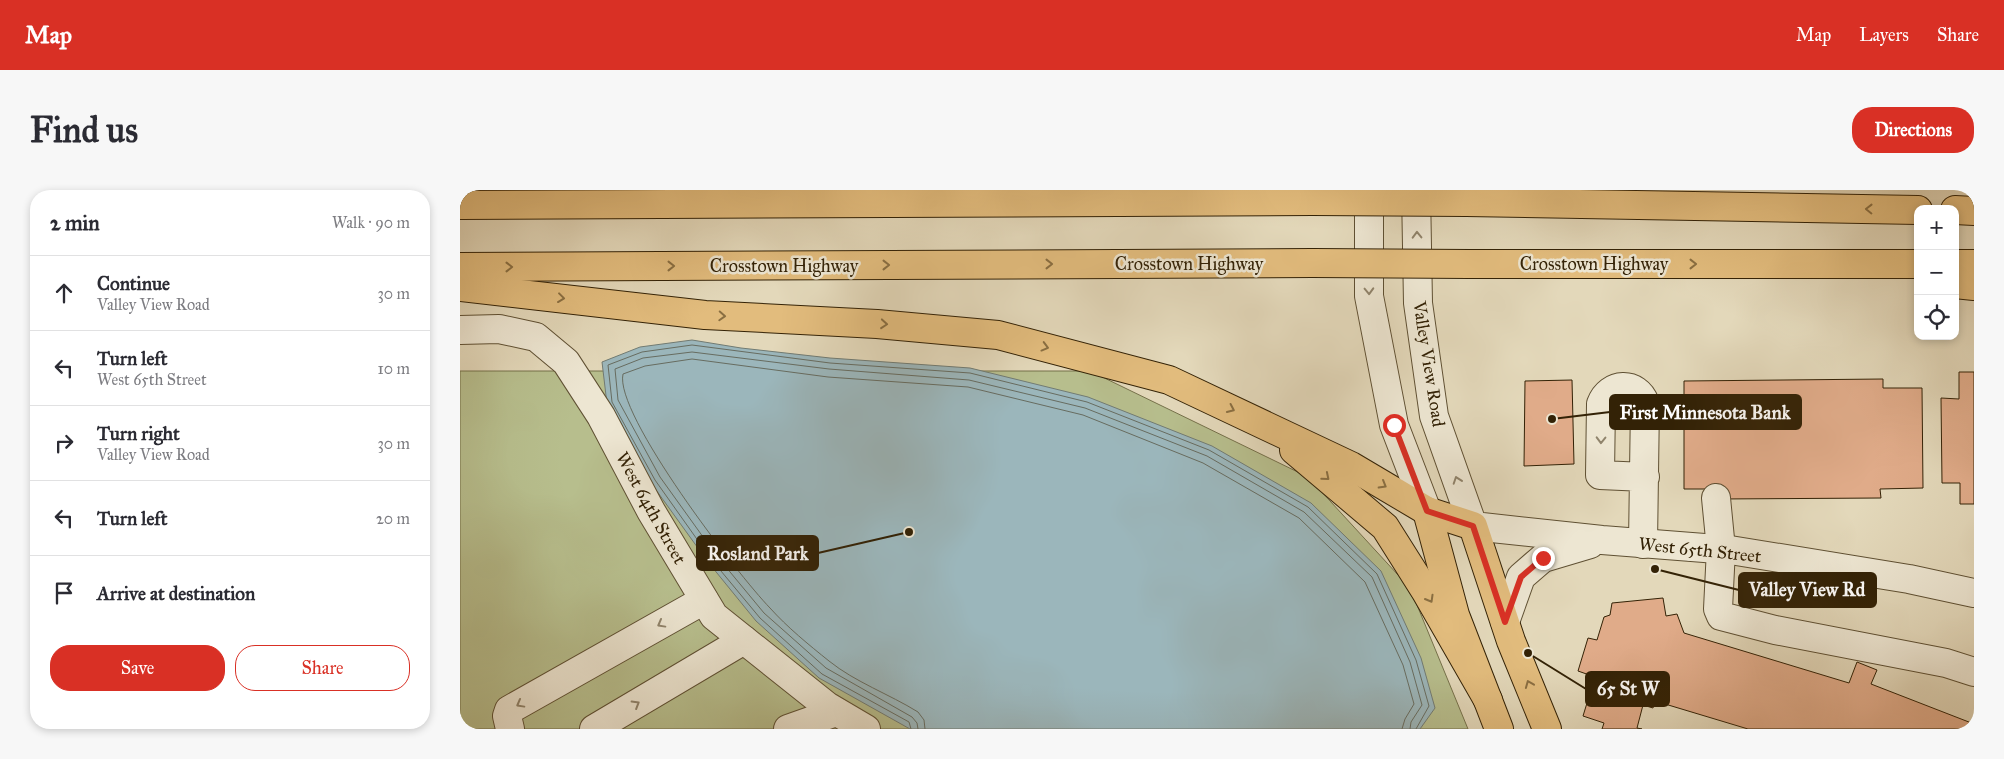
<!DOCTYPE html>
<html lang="en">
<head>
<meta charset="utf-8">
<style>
	:root { --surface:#fff; --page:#f7f7f7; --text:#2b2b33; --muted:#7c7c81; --line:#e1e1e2; --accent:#d93025 }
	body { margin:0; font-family:"IM FELL Great Primer",serif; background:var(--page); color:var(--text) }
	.controls { position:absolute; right:15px; top:15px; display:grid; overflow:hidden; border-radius:10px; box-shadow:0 2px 8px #0003 }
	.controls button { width:45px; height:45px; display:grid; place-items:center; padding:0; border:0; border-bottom:1px solid var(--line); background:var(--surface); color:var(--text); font:25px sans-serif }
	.stop { position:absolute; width:15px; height:15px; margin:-11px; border:4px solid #d93025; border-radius:50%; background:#fff }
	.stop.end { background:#d93025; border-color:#fff; box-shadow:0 1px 5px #0008 }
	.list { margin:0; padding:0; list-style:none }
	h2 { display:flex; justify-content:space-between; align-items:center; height:65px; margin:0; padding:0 20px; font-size:21px }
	h2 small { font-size:16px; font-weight:400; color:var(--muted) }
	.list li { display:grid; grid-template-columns:32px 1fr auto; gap:15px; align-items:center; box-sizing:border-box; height:75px; padding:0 20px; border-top:1px solid var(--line) }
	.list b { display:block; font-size:19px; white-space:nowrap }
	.list p { margin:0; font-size:16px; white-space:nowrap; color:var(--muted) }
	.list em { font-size:16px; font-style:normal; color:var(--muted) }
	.actions { display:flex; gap:10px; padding:15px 20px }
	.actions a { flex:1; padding:11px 0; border:1px solid var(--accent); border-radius:20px; text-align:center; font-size:18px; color:var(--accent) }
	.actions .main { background:var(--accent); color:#fff }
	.icon { flex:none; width:28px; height:28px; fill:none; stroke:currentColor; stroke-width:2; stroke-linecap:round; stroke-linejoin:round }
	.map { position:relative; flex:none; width:1514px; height:539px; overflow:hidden; border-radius:20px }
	header { display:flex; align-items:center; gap:30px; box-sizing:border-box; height:70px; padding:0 25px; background:var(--accent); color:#fff }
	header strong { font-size:24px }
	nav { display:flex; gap:28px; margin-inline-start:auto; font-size:18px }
	.intro { display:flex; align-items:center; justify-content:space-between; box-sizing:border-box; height:120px; padding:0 30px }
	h1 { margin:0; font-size:35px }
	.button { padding:12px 22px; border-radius:20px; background:var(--accent); color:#fff; font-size:18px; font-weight:700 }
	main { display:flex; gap:30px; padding:0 30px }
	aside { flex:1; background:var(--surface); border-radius:20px; box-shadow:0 2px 8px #0003 }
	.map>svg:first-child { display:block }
	.green { fill:#b7be8d; stroke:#75704a }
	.water { fill:#9bb6bb; stroke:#717b73 }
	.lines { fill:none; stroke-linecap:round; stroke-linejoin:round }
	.shore { stroke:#676c60; stroke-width:1 }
	.building { fill:#e0ab89; stroke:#332206 }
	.minor-casing { stroke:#5f5033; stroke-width:30 }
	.major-casing { stroke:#332206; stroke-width:30 }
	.highway-casing { stroke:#332206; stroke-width:30 }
	.minor { stroke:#ede6d2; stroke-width:28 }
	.major { stroke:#e2bc7d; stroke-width:28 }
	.highway { stroke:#e2bc7d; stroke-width:28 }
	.highway-bridge-casing { stroke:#332206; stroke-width:30; stroke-linecap:butt }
	.highway-bridge { stroke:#e2bc7d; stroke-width:28 }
	.oneway { stroke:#8a6f42 }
	.oneway2 { stroke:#90846c }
	.route { stroke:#d93025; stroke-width:6 }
	.labels { text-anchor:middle; stroke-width:5; stroke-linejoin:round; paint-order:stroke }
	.street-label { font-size:18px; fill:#332206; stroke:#ede6d2 }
	.leader { fill:none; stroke:#332206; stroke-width:2 }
	.callout-dot { fill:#332206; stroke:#ede6d2; stroke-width:2 }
	.callout { fill:#332206; stroke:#332206; stroke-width:2 }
	.callout-label { font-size:19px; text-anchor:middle; font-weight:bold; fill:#fff }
</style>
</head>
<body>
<header>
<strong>Map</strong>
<nav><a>Map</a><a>Layers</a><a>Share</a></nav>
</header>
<div class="intro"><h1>Find us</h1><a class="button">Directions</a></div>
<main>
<aside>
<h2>2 min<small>Walk · 90 m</small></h2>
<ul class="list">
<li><svg class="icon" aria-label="ahead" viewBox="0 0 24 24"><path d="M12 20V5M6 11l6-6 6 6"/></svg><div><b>Continue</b><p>Valley View Road</p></div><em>30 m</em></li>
<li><svg class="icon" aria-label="left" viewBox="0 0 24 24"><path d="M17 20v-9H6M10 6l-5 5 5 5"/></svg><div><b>Turn left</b><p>West 65th Street</p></div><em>10 m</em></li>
<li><svg class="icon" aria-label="right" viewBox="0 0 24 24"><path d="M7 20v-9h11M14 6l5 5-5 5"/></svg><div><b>Turn right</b><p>Valley View Road</p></div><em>30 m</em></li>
<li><svg class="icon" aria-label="left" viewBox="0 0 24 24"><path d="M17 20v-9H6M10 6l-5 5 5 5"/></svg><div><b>Turn left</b></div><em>20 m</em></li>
<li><svg class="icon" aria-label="arrive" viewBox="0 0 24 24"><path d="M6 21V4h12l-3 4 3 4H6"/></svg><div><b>Arrive at destination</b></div></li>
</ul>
<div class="actions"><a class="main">Save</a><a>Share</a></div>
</aside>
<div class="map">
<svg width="1514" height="539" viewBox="0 0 1514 539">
	<rect width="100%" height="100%" fill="#e3d8ba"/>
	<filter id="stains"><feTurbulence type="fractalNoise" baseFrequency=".004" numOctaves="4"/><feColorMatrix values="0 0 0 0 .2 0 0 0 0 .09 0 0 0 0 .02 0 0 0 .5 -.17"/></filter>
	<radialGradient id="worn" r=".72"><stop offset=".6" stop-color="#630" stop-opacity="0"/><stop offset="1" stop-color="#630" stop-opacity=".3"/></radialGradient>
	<path class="green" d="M0 181H630L848 287 950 398 1008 539H0Z"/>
	<path class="water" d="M232 150 281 158 370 168 510 178 628 207 752 256 851 313 921 381 961 468 975 518 960 539H450L359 488 296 431 248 372 191 293 147 214 142 172 180 157Z"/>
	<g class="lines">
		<g class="shore">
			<path d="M451 539 449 532 362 484 300 428 251 369 195 290 152 212 148 175 182 162 232 155 370 173 510 183 627 212 749 260 848 317 917 384 956 470 969 516 956 539"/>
			<path d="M458 539 457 533 452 527 366 478 304 423 256 365 200 287 158 210 155 179 183 168 232 162 369 179 509 190 625 218 747 266 844 322 912 387 950 472 962 515 951 532 950 539"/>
			<path d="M465 539 464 530 458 522C429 504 395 492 369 471 349 455 327 437 310 418 278 385 154 224 163 184L185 176 232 169 368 187 508 197 623 225 743 273 839 328 905 392 943 475 954 514 945 529 942 539"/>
		</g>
	</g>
	<g class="building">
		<path d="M1499 182H1514V314H1500V293H1482L1481 208 1499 209Z"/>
		<path d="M1423 189V198H1462L1463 298 1420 299 1421 308 1260 309V299H1224V191Z"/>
		<path d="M1112 190 1114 274 1064 276 1065 191Z"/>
		<path d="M1203 408 1206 426 1217 424 1224 443 1389 493 1397 472 1417 480 1411 494 1514 534V539H1288L1195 511 1193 518 1183 515 1177 538 1182 539H1142L1144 533 1123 526 1135 487 1118 481 1128 448 1137 450 1144 427 1150 425 1152 413Z"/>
	</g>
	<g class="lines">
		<defs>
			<g id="minor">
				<path d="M909 0V106L934 235 967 321"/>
				<path d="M956 0 958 113 974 226 1013 336 1142 350 1270 360 1449 389 1514 403"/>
				<path d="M0 140 39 139 76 147 106 172 141 226 191 321 254 426 367 516 406 539"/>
				<path d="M1256 308 1261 359 1258 419 1261 426 1315 440 1486 473 1514 482"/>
				<path d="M1183 354 1185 213C1177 191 1149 192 1141 214L1140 285 1185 287"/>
				<path d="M1045 432 1061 387 1083 368 1130 354"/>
				<path d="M50 539 47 526 49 520 244 410"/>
				<path d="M134 539 284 450"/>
				<path d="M328 539 376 522"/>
			</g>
			<g id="major">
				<path d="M967 321 1013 336 1051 451 1087 539"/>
				<path d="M967 321 995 425 1039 539"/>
			</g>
			<g id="highway">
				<path d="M1006 12 1458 20"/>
				<path d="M0 15 853 11"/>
				<path d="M1495 20 1514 21"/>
				<path d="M1009 74H1458"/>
				<path d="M1495 74H1514"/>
				<path d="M0 77 853 73"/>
				<path d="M1495 94 1514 96"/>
				<path d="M0 97 245 125 417 134 538 145 709 190 891 276 967 321"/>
				<path d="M834 260 925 337 966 402 1028 510"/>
			</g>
		</defs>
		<use href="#minor" class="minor-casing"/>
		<use href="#major" class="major-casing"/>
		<use href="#highway" class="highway-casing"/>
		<use href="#minor" class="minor"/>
		<use href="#major" class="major"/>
		<use href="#highway" class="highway"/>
		<defs>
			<g id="highway-bridge">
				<path d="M853 11 1006 12"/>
				<path d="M853 73 1009 74"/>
			</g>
		</defs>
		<use href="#highway-bridge" class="highway-bridge-casing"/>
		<use href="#highway-bridge" class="highway-bridge"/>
	</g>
	<defs><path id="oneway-chevron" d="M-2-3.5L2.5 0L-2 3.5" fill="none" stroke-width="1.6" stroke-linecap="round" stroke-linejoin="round" transform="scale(1.25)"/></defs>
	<g class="oneway">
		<use href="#oneway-chevron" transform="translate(1409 19) rotate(-179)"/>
		<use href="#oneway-chevron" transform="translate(589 74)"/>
		<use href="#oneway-chevron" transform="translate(1233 74)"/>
		<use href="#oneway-chevron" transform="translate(426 75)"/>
		<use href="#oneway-chevron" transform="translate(211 76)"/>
		<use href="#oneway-chevron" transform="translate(49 77)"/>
		<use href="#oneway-chevron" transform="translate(101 108) rotate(7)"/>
		<use href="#oneway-chevron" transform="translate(262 126) rotate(3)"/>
		<use href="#oneway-chevron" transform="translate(424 134) rotate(5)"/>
		<use href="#oneway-chevron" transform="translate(585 157) rotate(15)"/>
		<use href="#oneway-chevron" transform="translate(771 219) rotate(25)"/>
		<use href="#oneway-chevron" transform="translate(866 287) rotate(40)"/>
		<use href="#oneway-chevron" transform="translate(923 295) rotate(30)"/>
		<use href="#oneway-chevron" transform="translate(970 409) rotate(60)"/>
		<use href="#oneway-chevron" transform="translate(1069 494) rotate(-112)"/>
	</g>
	<g class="oneway2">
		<use href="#oneway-chevron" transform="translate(957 45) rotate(-91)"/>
		<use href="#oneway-chevron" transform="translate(909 101) rotate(88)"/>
		<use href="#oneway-chevron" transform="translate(1141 250) rotate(91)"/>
		<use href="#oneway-chevron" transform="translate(997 290) rotate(-109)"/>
		<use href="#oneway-chevron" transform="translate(201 434) rotate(151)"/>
		<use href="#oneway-chevron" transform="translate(60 514) rotate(151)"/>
		<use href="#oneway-chevron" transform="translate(176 514) rotate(-31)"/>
	</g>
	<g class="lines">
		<path class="route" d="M934 235 967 321 1013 336 1045 432 1061 387 1083 368"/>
	</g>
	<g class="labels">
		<g class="street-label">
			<text x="729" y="80">Crosstown Highway</text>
			<text x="1134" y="80">Crosstown Highway</text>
			<text x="324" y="82">Crosstown Highway</text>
			<text transform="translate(969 174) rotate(81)" y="6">Valley View Road</text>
			<text transform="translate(191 318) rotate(61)" y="6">West 64th Street</text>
			<text transform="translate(1240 360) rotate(6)" y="6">West 65th Street</text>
		</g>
	</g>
	<path class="leader" d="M1092 229L1150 222M449 342L358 363M1195 379L1279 400M1068 463L1126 499"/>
	<g class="callout-dot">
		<circle cx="1092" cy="229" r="5"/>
		<circle cx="449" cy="342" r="5"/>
		<circle cx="1195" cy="379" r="5"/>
		<circle cx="1068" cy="463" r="5"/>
	</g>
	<g class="callout">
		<rect x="1150" y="205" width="191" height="34" rx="5"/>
		<rect x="237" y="346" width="121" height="34" rx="5"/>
		<rect x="1279" y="383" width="137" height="34" rx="5"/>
		<rect x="1126" y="482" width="83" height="34" rx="5"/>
	</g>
	<g class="callout-label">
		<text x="1245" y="229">First Minnesota Bank</text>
		<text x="298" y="370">Rosland Park</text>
		<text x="1347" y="406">Valley View Rd</text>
		<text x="1168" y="505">65 St W</text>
	</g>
	<rect width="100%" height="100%" filter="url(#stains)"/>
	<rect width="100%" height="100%" fill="url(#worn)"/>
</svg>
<div class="controls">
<button>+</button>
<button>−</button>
<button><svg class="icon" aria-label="locate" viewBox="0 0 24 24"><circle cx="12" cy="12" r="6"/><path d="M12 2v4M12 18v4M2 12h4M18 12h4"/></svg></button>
</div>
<div class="stop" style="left:934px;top:235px"></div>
<div class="stop end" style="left:1083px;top:368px"></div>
</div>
</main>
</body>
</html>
